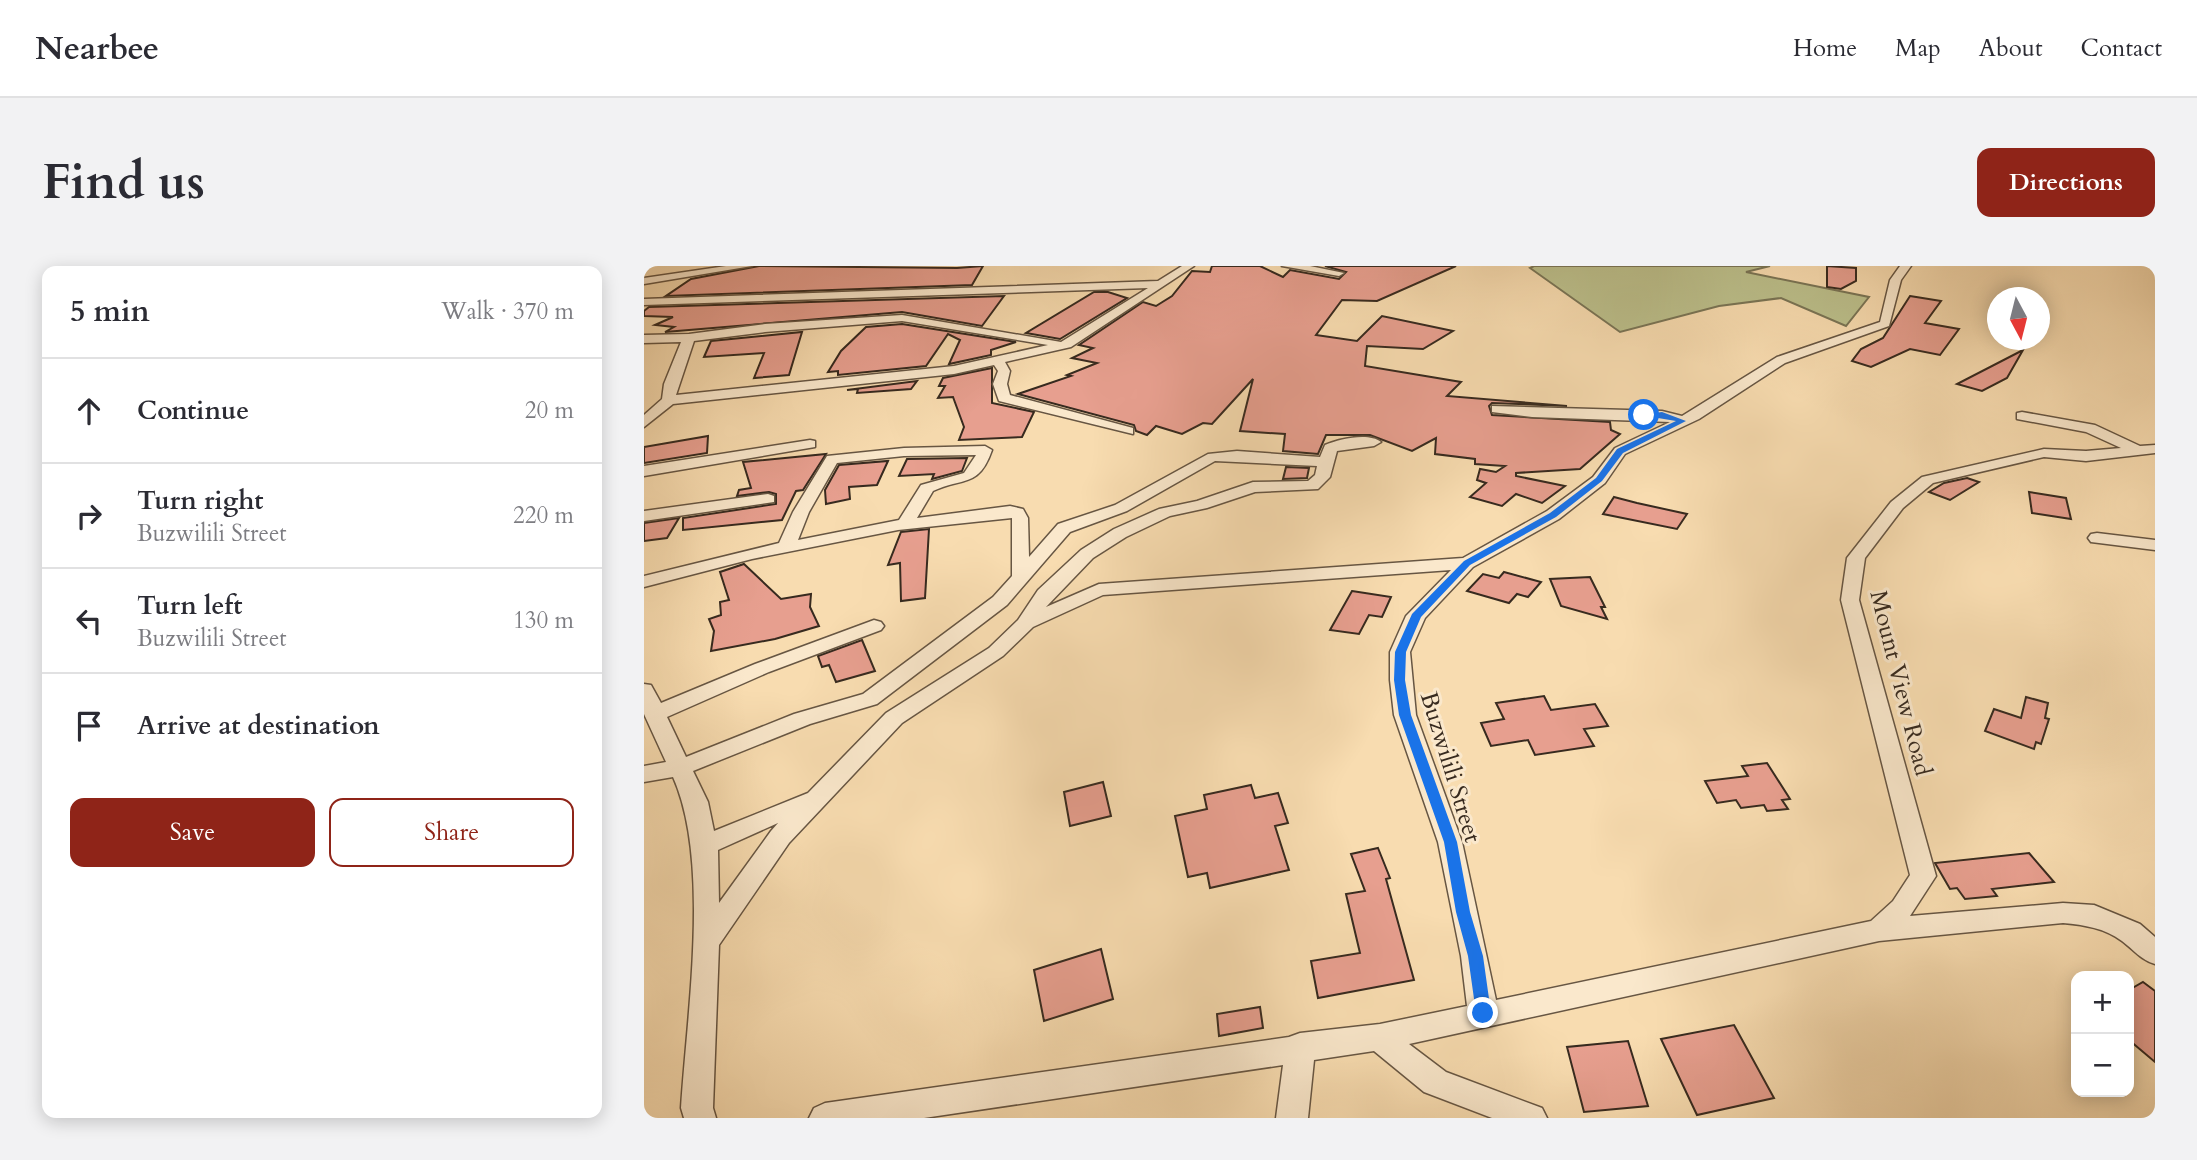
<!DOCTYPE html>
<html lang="en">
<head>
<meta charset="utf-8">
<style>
	:root { --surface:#fff; --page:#f2f2f3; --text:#2b2b33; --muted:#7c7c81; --line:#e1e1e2; --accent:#8f2418 }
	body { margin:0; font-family:Cardo,serif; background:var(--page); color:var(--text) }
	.controls { position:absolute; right:21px; bottom:21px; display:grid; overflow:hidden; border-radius:14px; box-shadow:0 4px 18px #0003 }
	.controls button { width:63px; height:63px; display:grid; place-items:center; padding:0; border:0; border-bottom:2px solid var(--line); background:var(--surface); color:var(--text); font:35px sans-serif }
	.compass { position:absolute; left:1343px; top:21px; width:63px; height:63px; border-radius:50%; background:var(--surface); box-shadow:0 4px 18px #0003; rotate:173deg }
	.stop { position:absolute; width:21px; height:21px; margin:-16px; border:5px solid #1a73e8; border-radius:50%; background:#fff }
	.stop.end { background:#1a73e8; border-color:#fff; box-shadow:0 2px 7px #0008 }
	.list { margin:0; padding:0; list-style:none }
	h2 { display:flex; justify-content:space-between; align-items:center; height:91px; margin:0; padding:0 28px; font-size:30px }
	h2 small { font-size:23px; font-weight:400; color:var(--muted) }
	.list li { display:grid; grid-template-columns:46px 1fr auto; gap:21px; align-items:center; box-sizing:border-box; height:105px; padding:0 28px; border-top:2px solid var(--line) }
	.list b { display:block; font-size:26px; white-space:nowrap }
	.list p { margin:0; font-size:23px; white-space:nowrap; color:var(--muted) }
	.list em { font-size:23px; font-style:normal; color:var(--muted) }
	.actions { display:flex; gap:14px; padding:21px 28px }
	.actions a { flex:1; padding:16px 0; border:2px solid var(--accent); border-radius:14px; text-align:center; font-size:24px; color:var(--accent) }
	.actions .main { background:var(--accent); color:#fff }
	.icon { flex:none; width:38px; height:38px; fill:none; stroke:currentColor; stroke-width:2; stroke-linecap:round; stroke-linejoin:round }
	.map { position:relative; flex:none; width:1511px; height:852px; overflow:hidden; border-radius:14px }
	header { display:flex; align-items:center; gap:42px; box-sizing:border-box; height:98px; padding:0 35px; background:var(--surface); border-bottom:2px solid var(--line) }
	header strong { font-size:33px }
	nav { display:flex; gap:38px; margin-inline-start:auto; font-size:24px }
	.intro { display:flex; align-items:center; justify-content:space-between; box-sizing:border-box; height:168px; padding:0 42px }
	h1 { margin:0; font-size:49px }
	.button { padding:18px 32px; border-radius:14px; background:var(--accent); color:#fff; font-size:24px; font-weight:700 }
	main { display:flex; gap:42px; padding:0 42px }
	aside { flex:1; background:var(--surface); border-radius:14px; box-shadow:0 4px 18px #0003 }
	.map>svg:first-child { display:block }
	.green { fill:#bcc08c; stroke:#7a7556; stroke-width:2 }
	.building { fill:#e79f8f; stroke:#372a1f; stroke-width:2 }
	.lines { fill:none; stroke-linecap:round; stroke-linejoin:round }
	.street-casing { stroke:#675643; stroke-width:3 }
	.street { fill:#fae8cc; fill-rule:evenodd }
	.route { fill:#1a73e8 }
	.labels { text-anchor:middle; stroke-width:6; stroke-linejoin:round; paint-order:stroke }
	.street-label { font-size:24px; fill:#372a1f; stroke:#fae8cc }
</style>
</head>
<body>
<header>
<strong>Nearbee</strong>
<nav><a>Home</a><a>Map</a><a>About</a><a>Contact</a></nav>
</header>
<div class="intro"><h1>Find us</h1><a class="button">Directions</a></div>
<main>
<aside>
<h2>5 min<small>Walk · 370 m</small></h2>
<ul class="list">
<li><svg class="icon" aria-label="ahead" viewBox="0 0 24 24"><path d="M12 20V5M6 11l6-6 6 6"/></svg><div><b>Continue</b></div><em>20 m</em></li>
<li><svg class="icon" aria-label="right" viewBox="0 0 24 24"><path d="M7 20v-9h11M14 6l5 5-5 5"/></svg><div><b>Turn right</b><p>Buzwilili Street</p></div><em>220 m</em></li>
<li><svg class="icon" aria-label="left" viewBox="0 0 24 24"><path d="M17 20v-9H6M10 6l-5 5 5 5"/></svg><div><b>Turn left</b><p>Buzwilili Street</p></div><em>130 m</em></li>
<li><svg class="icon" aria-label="arrive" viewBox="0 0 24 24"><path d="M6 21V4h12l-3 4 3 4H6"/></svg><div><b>Arrive at destination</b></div></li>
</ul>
<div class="actions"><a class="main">Save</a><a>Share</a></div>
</aside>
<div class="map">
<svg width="1511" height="852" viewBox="0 0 1511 852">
	<rect width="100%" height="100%" fill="#f8dcb0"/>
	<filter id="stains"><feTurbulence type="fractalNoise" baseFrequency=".00286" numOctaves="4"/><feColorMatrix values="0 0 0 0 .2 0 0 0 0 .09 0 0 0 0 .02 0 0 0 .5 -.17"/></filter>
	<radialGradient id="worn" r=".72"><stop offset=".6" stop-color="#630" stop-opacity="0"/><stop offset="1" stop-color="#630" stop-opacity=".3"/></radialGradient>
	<path class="green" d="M890 0H1126L1102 6 1225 31 1202 60 1137 32 1075 40 976 66 886 2Z"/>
	<g class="building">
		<path d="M115 0 313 2 339 0 328 19 22 30 47 13Z"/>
		<path d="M568 0H616L639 11 646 4 695 13 702 6 681 0H812L733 35 698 34 672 69 713 75 738 50 809 65 779 83 723 80 721 100 817 116 803 130 923 140 848 137 845 140 848 149 966 156 967 164 976 168 936 203 872 207V210L921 220 898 237 872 228 858 240 826 231 842 217 833 214 836 203 852 206 861 200 831 198V193L791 188 792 172 768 185 726 169H682L674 188 639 185 641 168 596 165 609 113 568 158 559 157 538 168 512 160 503 169 492 165 490 159 374 128 427 110 423 109 453 97 428 92 449 82 435 79 499 36 512 40 528 30 548 5 566 6Z"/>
		<path d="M1183 0 1212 2V15L1197 23 1183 21Z"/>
		<path d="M450 26H464L483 32 416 73 382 67Z"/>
		<path d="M360 30 338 60 258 46 21 66 30 61 11 59 29 51 0 50V45L5 41Z"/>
		<path d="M1266 30 1297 35 1281 57 1315 63 1296 89 1266 83 1227 101 1208 95 1217 83 1239 72Z"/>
		<path d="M258 58 372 76 347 84V89L305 98 316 74 304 68 282 100 194 109V105L184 106 197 85 222 61Z"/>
		<path d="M158 66 145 109 110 112 120 87 60 91 67 75Z"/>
		<path d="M1379 84 1363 112 1338 125 1313 118Z"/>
		<path d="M348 102V137L390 146 378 171 315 174 320 161 309 131 294 132 301 120H295L299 112Z"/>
		<path d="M273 115 267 123 213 127 214 123 203 124Z"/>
		<path d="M64 170 63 187 0 197V181Z"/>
		<path d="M182 188 159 224 152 225 138 254 39 264V252L132 238V228L125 226 93 230 95 224 107 222 99 196Z"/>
		<path d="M323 192 318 205 288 213 290 208 255 210 263 193Z"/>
		<path d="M244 195 233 219 205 221 206 233 182 238 181 224 195 199Z"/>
		<path d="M642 201 665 202 663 212 639 213Z"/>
		<path d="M1323 212 1335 216 1306 234 1285 226 1300 217Z"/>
		<path d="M1385 226 1422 232 1427 253 1388 247Z"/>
		<path d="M970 231 993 237 1043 248 1033 263 959 248Z"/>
		<path d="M35 252 23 272 0 275V257Z"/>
		<path d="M285 263 281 332 257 335 256 297 244 299 257 266Z"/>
		<path d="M100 298 137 333 167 328 166 341 175 360 131 373 67 385 70 365 65 353 77 349 76 336 85 334 76 306Z"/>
		<path d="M860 306 897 316 884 331 873 328 865 337 823 325 839 308 855 312Z"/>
		<path d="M946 311 961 341H957L963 353 917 340 906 313Z"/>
		<path d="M708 325 747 331 738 351 725 349 715 368 686 364Z"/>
		<path d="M218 374 231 405 192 416 185 399 178 401 174 390Z"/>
		<path d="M900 430 907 444 951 438 964 460 940 463 950 480 891 489 884 474 847 480 837 457 860 453 852 437Z"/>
		<path d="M1382 431 1404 437 1401 452 1405 453 1397 478 1392 476 1390 483 1341 465 1350 443 1377 452Z"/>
		<path d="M1123 497 1146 533 1138 534 1144 543 1123 545 1120 539 1097 542 1092 534 1073 537 1061 515 1104 510 1098 500Z"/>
		<path d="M459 516 467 550 426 560 420 526Z"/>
		<path d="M607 519 611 532 634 527 644 557 631 560 645 604 566 622 563 607 544 611 531 550 563 543 560 529Z"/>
		<path d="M734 582 746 612 742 613 770 714 674 732 667 695 716 687 702 628 721 625 707 588Z"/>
		<path d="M1385 587 1410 616 1348 623 1353 630 1321 633 1313 622 1306 623 1291 597Z"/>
		<path d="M457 683 469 733 400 755 390 704Z"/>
		<path d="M1499 716 1511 725V796L1485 774V724Z"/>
		<path d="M616 741 619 762 575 770 573 748Z"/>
		<path d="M1090 759 1130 832 1053 849 1017 773Z"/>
		<path d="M984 775 1004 840 940 846 923 781Z"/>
	</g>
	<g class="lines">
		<defs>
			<g id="street">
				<path d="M82 0H108L0 18V12Z"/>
				<path d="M538 0H550L427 81 361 96 366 105 363 118 366 129 489 162V168L355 135 349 118 354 105 350 99 310 108 29 138 0 161V149L18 133 20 118 37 76 0 77V69L45 68 121 58 258 49 417 76 504 22 0 39V33L514 15ZM258 55 404 79 310 100 32 129 50 75 121 66Z"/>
				<path d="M638 0H666L700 7 695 10Z"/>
				<path d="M1256 0H1267L1257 14 1245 60 1141 97 1055 153 981 188 961 217 915 253 829 301 781 352 766 386 772 449 818 576 852 734 1227 655 1249 635 1266 609 1197 334 1203 292 1247 236 1278 211 1400 183 1442 185 1477 182 1442 166 1373 153V147L1378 146 1451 159 1496 180 1511 179V187L1442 195 1400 191 1289 217 1259 242 1221 292 1215 334 1292 610 1266 650 1419 637 1450 639 1496 658 1511 671V698C1497 694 1490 684 1478 675 1460 662 1441 659 1419 657L1235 675 765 778 802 806 898 842 903 852H848L780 826 730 785 670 794 664 852H632L639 799 280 852H165L170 842 181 837 645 771 656 767 736 758 823 740 817 690 794 576 750 449 746 414V386L762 350 807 304 459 329 389 361 359 390 258 457 145 577 75 679 69 842 72 852H40L37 842C43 747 67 596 29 511L0 516V500L22 496 0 448V418L7 419 17 437 111 398 230 354 237 356 240 360 237 364 125 406 23 451 42 491 150 448 219 428 349 331 368 310V252L254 264 108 293 0 321V310L135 277 149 246 183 190 260 182 341 180 348 184C335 222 319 211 289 225L273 252 366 240 379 243 384 252 385 291 414 258 471 239 564 188 593 185 676 191 681 179C695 173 725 166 737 176L730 180 693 185 686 211 674 223 611 226 563 242 526 250 482 271 449 292 402 341 455 318 819 292 903 245 949 211 971 182 1026 156 888 151 848 146V140L1018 145 1038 150 1133 91 1236 56 1246 14ZM332 189 320 207 277 219 255 254 154 274 165 246 193 197 260 190ZM571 195 673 200 671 209 664 215 609 216 553 235 515 243 470 263 437 284 394 324 374 354 345 382 242 447 164 527 70 565 64 536 49 505 166 458 233 438 363 339 426 266 483 245ZM134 557 127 565 75 637 74 584Z"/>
				<path d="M166 174 171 175V181L0 210V200Z"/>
				<path d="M124 228 130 230V236L0 255V245Z"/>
				<path d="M1453 267 1511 274V284L1447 276 1444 272 1447 268Z"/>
			</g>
		</defs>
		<use href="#street" class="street-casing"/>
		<use href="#street" class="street"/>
	</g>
	<path class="route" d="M1018 146 1042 155 979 187 958 215 912 251 826 299 777 351 762 386 761 414 767 449 813 576 826 646 839 690 847 747 839 754 832 747 824 690 812 646 800 576 755 449 750 414 751 386 768 348 820 295 906 247 952 212 973 183 1032 155 996 149Z"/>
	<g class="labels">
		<g class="street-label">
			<text transform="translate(1257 417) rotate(76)" y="8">Mount View Road</text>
			<text transform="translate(807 501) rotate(73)" y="8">Buzwilili Street</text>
		</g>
	</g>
	<rect width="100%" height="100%" filter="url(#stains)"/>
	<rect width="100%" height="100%" fill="url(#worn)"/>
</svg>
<div class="controls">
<button>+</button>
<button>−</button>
</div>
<svg class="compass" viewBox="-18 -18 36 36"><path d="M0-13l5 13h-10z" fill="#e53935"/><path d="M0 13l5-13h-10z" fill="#7c7c81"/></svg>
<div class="stop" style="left:1000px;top:149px"></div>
<div class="stop end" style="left:839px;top:747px"></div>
</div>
</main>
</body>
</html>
